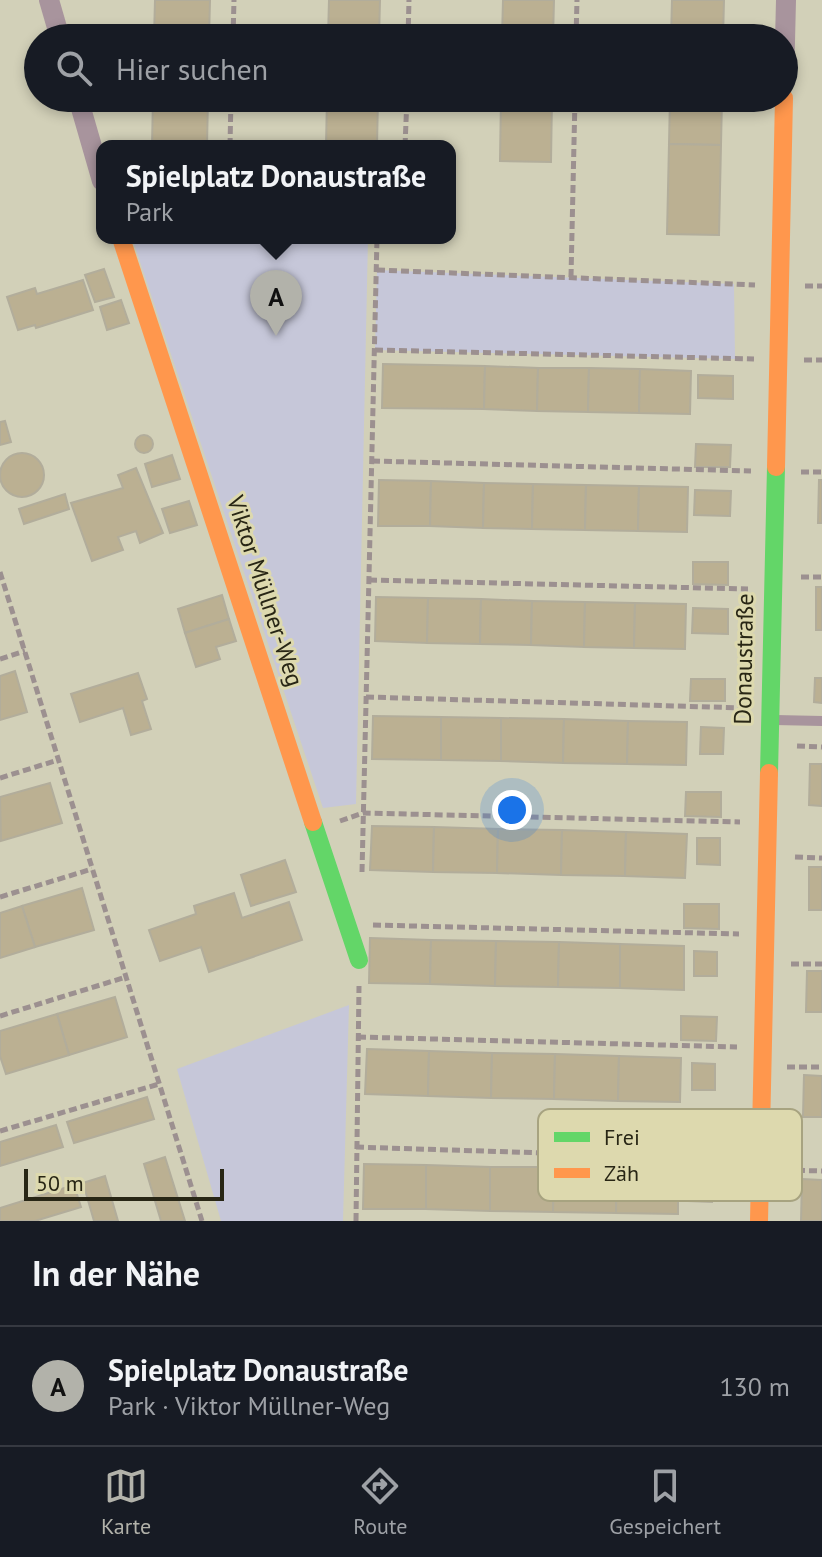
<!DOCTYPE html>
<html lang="de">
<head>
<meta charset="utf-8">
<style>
	:root { --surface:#171b24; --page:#242831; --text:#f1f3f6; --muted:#9ea1a6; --line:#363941; --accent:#b2b2aa }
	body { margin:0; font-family:"PT Sans",sans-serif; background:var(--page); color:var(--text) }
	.scale { position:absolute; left:24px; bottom:20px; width:200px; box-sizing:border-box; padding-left:8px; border:4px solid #282615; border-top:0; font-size:22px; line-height:28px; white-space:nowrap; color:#282615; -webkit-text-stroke:6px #ddd9ae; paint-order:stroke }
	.you { position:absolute; left:512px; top:810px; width:28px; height:28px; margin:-20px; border:6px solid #fff; border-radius:50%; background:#1a73e8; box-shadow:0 0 0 12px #1a73e833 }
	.badge { display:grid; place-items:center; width:52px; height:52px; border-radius:50%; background:var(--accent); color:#111; font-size:26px; font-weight:700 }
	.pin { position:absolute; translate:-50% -66px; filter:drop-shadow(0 2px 4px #0008) }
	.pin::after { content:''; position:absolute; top:42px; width:28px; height:24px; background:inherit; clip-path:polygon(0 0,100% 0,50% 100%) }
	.popup { position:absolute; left:96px; top:140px; width:360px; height:104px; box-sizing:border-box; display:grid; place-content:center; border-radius:16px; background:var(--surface); filter:drop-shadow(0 2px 6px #0005); font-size:26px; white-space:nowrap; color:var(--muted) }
	.popup b { font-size:30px; color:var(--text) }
	.popup::after { content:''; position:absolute; left:50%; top:100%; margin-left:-16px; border:16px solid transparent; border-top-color:var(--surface) }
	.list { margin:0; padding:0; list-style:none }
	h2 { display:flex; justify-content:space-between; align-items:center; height:104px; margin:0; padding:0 32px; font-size:34px }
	h2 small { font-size:26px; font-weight:400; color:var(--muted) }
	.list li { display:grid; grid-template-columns:52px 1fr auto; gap:24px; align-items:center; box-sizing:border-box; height:120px; padding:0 32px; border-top:2px solid var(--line) }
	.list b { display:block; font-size:30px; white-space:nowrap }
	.list p { margin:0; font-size:26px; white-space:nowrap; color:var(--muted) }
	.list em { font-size:26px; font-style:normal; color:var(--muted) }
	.icon { flex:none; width:44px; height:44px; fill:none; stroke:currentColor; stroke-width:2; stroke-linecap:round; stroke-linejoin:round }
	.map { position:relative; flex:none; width:822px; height:1221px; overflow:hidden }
	.search { position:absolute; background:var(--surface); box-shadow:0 4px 12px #0003; left:24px; right:24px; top:24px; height:88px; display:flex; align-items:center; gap:20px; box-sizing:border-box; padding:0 28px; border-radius:44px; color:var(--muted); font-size:30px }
	.sheet { height:224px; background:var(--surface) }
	nav { display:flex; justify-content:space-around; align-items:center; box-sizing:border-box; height:112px; border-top:2px solid var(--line); background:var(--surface); font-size:22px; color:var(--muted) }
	nav a { display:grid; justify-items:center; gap:4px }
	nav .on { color:var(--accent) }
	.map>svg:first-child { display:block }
	.green { fill:#c6c7d9 }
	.building { fill:#bbb092; stroke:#b2ad9b; stroke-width:2 }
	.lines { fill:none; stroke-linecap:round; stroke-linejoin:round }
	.path { stroke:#9c9090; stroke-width:5; stroke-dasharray:8 4; stroke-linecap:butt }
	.lane { stroke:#a8949d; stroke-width:10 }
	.street { stroke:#a8949d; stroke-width:20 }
	.fast { stroke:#63d668; stroke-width:18 }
	.slow { stroke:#ff974d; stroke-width:18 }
	.labels { text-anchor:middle; stroke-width:6; stroke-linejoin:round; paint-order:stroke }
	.street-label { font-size:24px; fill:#282615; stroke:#ddd9ae }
	.key { fill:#ddd9ae; stroke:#a7a380; stroke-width:2 }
	.key-label { font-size:22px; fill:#282615 }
</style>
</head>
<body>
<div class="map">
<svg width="822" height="1221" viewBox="0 0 822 1221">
	<rect width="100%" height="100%" fill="#d2d0b8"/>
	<g class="green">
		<path d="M132 238H368L356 804 323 808Z"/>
		<path d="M377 270 734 284 735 359 375 350Z"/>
		<path d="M349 1005 343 1221H221L177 1069Z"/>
	</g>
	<g class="building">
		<path d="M155 0H210L209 38H154Z"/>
		<path d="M329 0H380L379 38H328Z"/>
		<path d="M503 0H554L553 38H502Z"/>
		<path d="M672 0H724L723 38H671Z"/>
		<path d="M153 98H208L207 146H152Z"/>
		<path d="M327 98H378L377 146H326Z"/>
		<path d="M501 98H552L551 162 500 161Z"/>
		<path d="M670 98H722L721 145 669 144Z"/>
		<path d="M669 144 721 145 719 235 667 234Z"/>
		<path d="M104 269 114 297 95 302 85 275Z"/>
		<path d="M83 280 93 310 36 328 35 325 18 330 7 297 35 288 37 294Z"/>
		<path d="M121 300 129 323 107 330 100 307Z"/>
		<path d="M383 364 485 366 484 409 382 408Z"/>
		<path d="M485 366 538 368 537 411 484 409Z"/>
		<path d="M538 368H589L588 412 537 411Z"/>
		<path d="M589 368 640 369 639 413 588 412Z"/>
		<path d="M640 369 691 371 690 414 639 413Z"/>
		<path d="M698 375 733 376V399L698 398Z"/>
		<path d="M5 421 11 442 0 445V422Z"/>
		<circle cx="144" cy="444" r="9"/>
		<path d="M696 444 731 445 730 467H695Z"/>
		<circle cx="22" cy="475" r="22"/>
		<path d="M172 455 180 479 152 487 145 464Z"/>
		<path d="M136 468 163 533 140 543 136 531 118 537 123 550 92 561 71 503 123 488 118 475Z"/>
		<path d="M379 480 431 481 430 526H378Z"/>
		<path d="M819 480H822V523H818Z"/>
		<path d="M431 481 484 483 483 528 430 526Z"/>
		<path d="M484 483 533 484 532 529 483 528Z"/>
		<path d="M533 484 586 485 585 530 532 529Z"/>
		<path d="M586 485 639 486 638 531 585 530Z"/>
		<path d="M639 486 688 487 687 532 638 531Z"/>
		<path d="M695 490 731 491 730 516 694 515Z"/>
		<path d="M65 494 69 509 24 524 19 509Z"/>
		<path d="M189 501 197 525 170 533 162 509Z"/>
		<path d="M693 562H728V585L693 584Z"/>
		<rect x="816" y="587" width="6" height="43"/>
		<path d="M222 595 229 619 185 633 178 609Z"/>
		<path d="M376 597 428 598 427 643 375 641Z"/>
		<path d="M428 598 481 599 480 644 427 643Z"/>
		<path d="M481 599 532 601 531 645 480 644Z"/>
		<path d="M532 601 585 602 584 647 531 645Z"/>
		<path d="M585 602 635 603 634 648 584 647Z"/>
		<path d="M635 603 686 604 685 649 634 648Z"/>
		<path d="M693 608 728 609V634L692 633Z"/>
		<path d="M229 619 236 641 216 647 220 659 196 667 185 633Z"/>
		<path d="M15 671 27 712 0 720V676Z"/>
		<path d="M138 673 147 699 142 701 151 729 131 735 123 708 80 722 71 694Z"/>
		<path d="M815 678H822V703L814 702Z"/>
		<path d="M691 679H725V701H690Z"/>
		<path d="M373 716 441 717V760L372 759Z"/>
		<path d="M441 717 501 718V761L441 760Z"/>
		<path d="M501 718 564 719 563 763 501 761Z"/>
		<path d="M564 719 628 721 627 764 563 763Z"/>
		<path d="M628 721 687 722 686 765 627 764Z"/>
		<path d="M701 727 724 728 723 754H700Z"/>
		<path d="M810 764H822V806L809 805Z"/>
		<path d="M50 783 62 823 1 841 0 797Z"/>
		<path d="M686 792H721V817L685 816Z"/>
		<path d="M372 826 434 827 433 872 370 870Z"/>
		<path d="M434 827 498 829 497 873 433 872Z"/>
		<path d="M498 829 562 830 561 875 497 873Z"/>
		<path d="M562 830 626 832 625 876 561 875Z"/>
		<path d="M626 832 687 834 685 878 625 876Z"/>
		<path d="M697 838H720V865L697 864Z"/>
		<path d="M285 860 296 892 251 906 241 875Z"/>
		<rect x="809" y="867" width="13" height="43"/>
		<path d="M82 888 94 930 35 947 22 906Z"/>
		<path d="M234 893 242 918 289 902 302 940 209 972 201 947 160 961 149 930 196 914 194 906Z"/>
		<path d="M684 904H719V929L684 928Z"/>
		<path d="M22 906 35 947 0 958V913Z"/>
		<path d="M370 938 431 940 430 984 369 983Z"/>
		<path d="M431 940 496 941 495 986 430 984Z"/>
		<path d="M496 941 559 942 558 987 495 986Z"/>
		<path d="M559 942 620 944V988L558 987Z"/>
		<path d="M620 944 684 946V990L620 988Z"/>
		<path d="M694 951 717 952V976H694Z"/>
		<path d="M807 971H822V1012H806Z"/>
		<path d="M115 997 127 1037 69 1055 57 1014Z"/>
		<path d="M57 1014 69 1055 6 1074 0 1056V1031Z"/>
		<path d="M681 1016 717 1017 716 1041 681 1040Z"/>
		<path d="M367 1049 429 1051 428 1096 365 1094Z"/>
		<path d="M429 1051 492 1053 491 1098 428 1096Z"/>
		<path d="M492 1053 555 1054 554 1099 491 1098Z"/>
		<path d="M555 1054 619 1056 618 1101 554 1099Z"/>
		<path d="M619 1056 681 1058 680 1102 618 1101Z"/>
		<path d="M692 1063 715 1064V1090H692Z"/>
		<path d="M804 1075 822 1076V1117H803Z"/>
		<path d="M147 1097 154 1119 74 1143 67 1122Z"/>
		<path d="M56 1125 63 1147 0 1166V1142Z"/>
		<path d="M678 1129H713V1154L678 1153Z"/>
		<path d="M165 1157 185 1221H161L144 1164Z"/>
		<path d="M364 1164 426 1165V1209H363Z"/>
		<path d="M426 1165 490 1167V1211L426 1209Z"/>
		<path d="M490 1167H554L553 1212 490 1211Z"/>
		<path d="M554 1167 617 1168 616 1213 553 1212Z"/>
		<path d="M617 1168 678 1169V1214L616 1213Z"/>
		<path d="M690 1175 713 1176 712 1202 689 1201Z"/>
		<path d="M105 1176 118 1221H94L83 1183Z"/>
		<path d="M802 1179 822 1180V1221H801Z"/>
		<path d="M74 1185 81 1207 35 1221H0V1208Z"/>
	</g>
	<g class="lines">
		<g class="path">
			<path d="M233 38 234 0"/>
			<path d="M408 38 409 0"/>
			<path d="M576 38 577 0"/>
			<path d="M230 146 231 98"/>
			<path d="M405 146 407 98"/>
			<path d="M377 270 755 285"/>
			<path d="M571 277 575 98"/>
			<path d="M805 286H822"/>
			<path d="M375 350 754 359"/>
			<path d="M804 360H822"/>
			<path d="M372 461 751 471"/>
			<path d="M801 472H822"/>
			<path d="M0 572 202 1221"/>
			<path d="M801 577H822"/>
			<path d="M369 580 748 589"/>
			<path d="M0 659 25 651"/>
			<path d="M366 697 745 708"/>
			<path d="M797 746 822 747"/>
			<path d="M0 778 58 760"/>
			<path d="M340 821 363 813 740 822"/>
			<path d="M795 857 822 858"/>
			<path d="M362 872 377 238"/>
			<path d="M0 897 92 869"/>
			<path d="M373 925 739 934"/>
			<path d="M791 964H822"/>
			<path d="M0 1016 126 977"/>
			<path d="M358 1037 737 1047"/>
			<path d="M787 1067H822"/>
			<path d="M0 1131 159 1084"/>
			<path d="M356 1147 735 1159"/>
			<path d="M785 1170 822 1171"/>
			<path d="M356 1221 359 986"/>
		</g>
		<path class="lane" d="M775 720 822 721"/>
		<g class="street">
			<path d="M49 0 60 38"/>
			<path d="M784 83 786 0"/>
			<path d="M78 98 102 181"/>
		</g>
		<g class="fast">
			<path d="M769 773 776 467"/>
			<path d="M313 822 359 960"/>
		</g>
		<g class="slow">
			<path d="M121 238 313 822"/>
			<path d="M776 467 784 98"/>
			<path d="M759 1221 769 773"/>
		</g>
	</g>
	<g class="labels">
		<g class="street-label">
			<text transform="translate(265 591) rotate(72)" y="8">Viktor Müllner-Weg</text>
			<text transform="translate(744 659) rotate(-89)" y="8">Donaustraße</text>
		</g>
	</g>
	<rect x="538" y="1109" width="264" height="92" rx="12" class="key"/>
	<rect x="554" y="1132" width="36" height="10" fill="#63d668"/>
	<rect x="554" y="1168" width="36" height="10" fill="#ff974d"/>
	<g class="key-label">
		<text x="604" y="1145">Frei</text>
		<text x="604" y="1181">Zäh</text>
	</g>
</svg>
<div class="scale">50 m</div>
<div class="you"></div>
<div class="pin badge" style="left:276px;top:336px">A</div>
<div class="popup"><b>Spielplatz Donaustraße</b>Park</div>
<div class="search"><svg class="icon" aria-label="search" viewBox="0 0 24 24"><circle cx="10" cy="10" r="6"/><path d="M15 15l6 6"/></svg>Hier suchen</div>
</div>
<section class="sheet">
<h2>In der Nähe<small></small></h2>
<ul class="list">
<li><span class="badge">A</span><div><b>Spielplatz Donaustraße</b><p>Park · Viktor Müllner-Weg</p></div><em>130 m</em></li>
</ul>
</section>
<nav>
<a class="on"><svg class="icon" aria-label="map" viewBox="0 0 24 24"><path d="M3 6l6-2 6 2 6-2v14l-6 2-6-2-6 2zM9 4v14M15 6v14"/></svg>Karte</a>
<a><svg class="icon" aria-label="directions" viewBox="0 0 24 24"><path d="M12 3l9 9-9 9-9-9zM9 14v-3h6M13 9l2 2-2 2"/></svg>Route</a>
<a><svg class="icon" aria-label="saved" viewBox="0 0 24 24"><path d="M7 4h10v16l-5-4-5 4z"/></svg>Gespeichert</a>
</nav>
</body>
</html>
